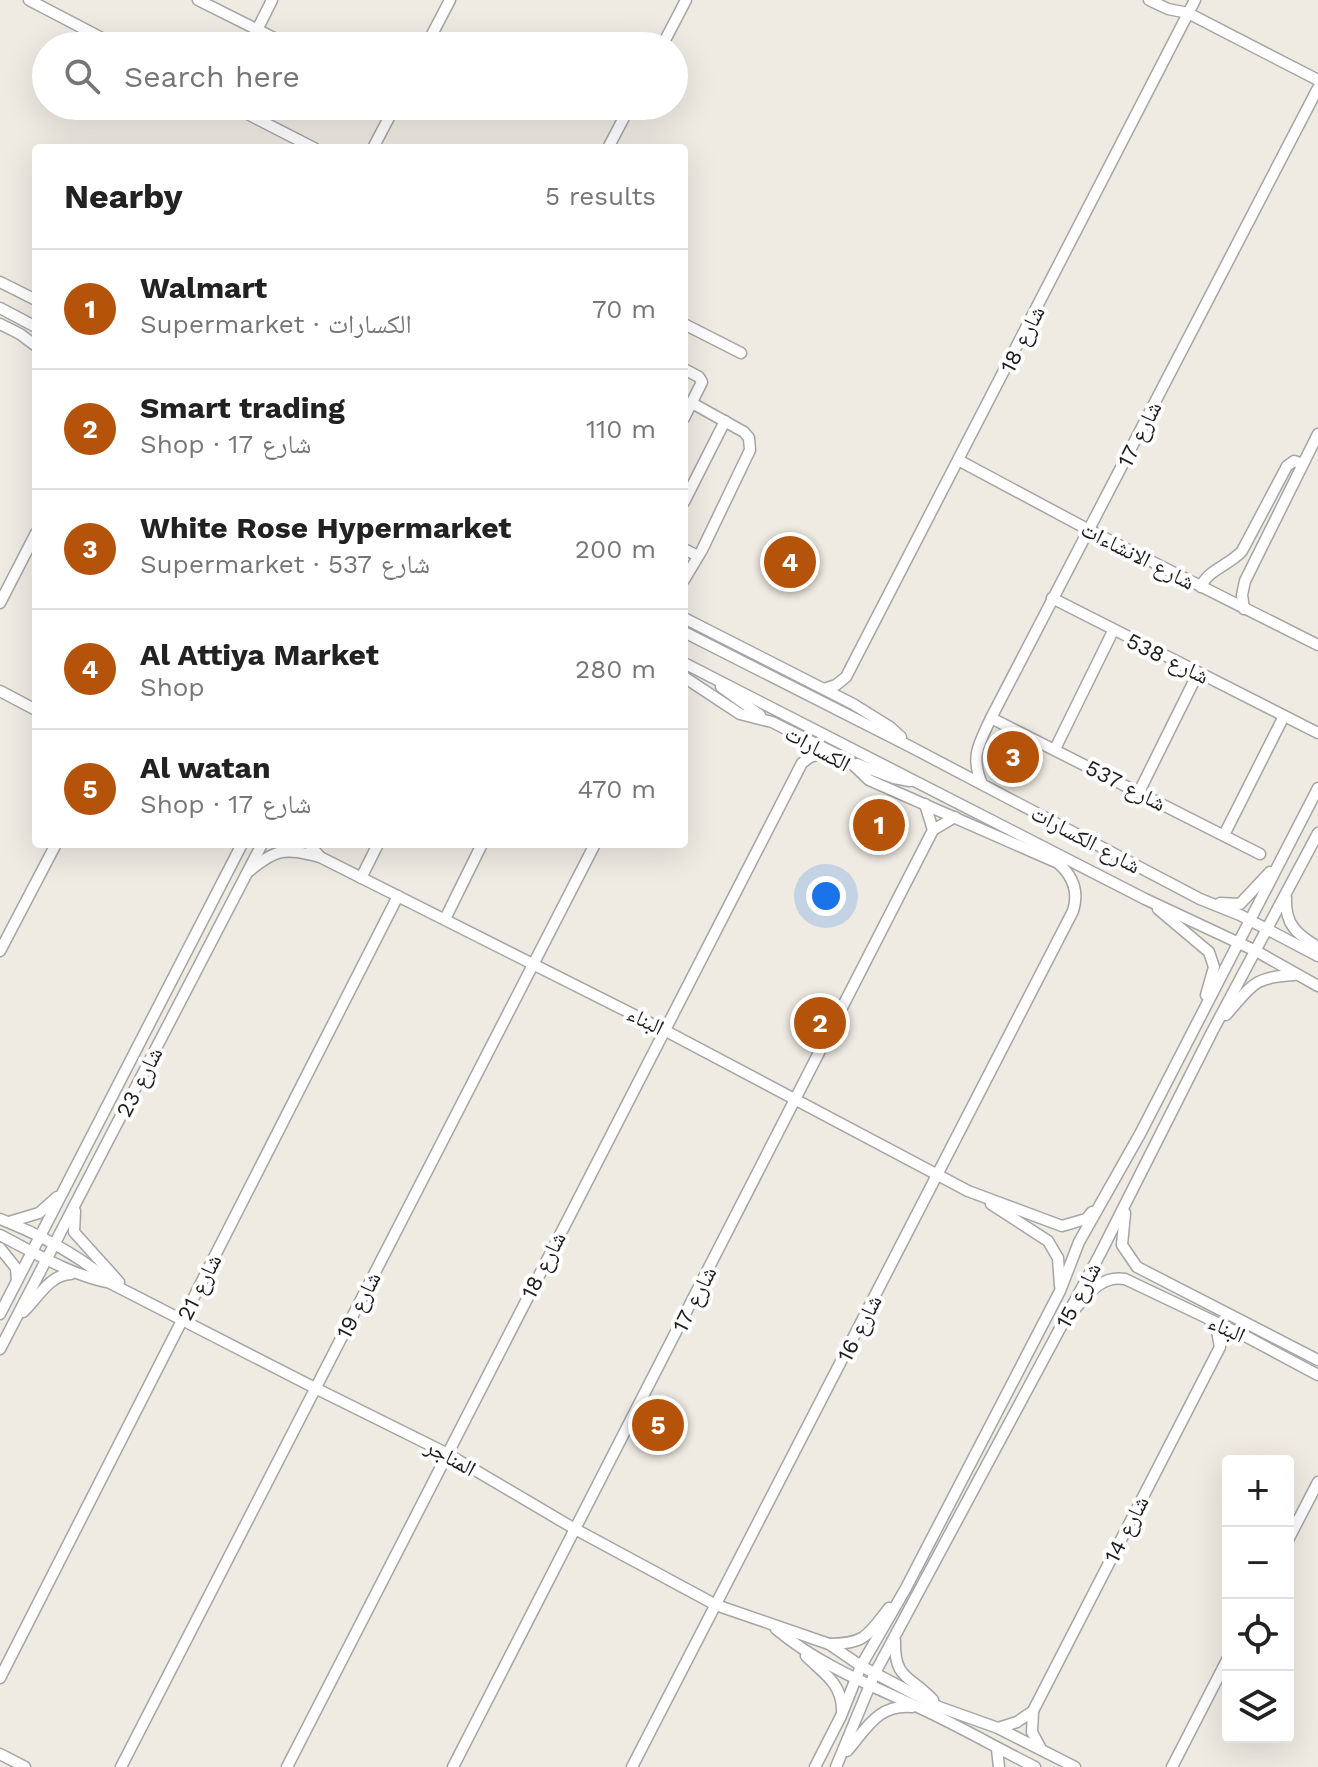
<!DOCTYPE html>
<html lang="en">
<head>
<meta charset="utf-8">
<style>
	:root { --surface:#fff; --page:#f2f2f2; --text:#222; --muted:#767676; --line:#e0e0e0; --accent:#b45309 }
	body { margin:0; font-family:"Work Sans","Noto Naskh Arabic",sans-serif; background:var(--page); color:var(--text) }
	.controls { position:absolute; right:24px; bottom:24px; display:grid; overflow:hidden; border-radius:8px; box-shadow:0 8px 32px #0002 }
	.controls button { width:72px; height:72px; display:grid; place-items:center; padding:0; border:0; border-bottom:2px solid var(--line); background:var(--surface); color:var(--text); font:40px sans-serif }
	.you { position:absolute; left:826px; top:896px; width:28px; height:28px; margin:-20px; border:6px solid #fff; border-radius:50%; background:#1a73e8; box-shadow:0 0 0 12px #1a73e833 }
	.badge { display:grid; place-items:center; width:52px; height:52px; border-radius:50%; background:var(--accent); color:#fff; font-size:26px; font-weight:700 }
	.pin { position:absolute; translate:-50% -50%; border:4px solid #fff; box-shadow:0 2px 8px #0006 }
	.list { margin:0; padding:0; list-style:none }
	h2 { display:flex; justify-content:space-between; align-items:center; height:104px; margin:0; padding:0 32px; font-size:34px }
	h2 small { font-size:26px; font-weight:400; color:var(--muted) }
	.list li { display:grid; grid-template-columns:52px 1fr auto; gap:24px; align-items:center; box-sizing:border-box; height:120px; padding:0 32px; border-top:2px solid var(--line) }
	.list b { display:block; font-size:30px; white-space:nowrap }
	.list p { margin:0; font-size:26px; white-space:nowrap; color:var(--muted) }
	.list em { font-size:26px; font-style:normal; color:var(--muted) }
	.icon { flex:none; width:44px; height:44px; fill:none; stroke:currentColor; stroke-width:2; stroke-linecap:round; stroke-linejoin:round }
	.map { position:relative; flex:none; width:1318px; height:1767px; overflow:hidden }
	.search { position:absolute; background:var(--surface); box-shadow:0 8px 32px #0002; left:32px; top:32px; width:656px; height:88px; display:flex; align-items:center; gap:20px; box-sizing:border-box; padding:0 28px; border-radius:44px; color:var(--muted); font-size:30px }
	.panel { position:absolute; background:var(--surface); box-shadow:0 8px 32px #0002; left:32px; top:144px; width:656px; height:704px; border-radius:8px }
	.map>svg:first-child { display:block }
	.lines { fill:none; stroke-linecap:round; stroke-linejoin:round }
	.minor-casing { stroke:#a5a5a5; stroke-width:13 }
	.minor { stroke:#fff; stroke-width:10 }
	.labels { text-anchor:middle; stroke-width:8; stroke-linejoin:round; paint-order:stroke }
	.street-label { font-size:22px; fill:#1e1e1e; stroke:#fff }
</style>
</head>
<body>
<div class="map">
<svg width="1318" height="1767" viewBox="0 0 1318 1767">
	<rect width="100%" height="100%" fill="#efebe3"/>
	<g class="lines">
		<defs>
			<g id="minor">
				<path d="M29 0 117 46"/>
				<path d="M198 0 290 46"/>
				<path d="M1149 0 1168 9 1188 13 1318 80"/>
				<path d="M257 30 272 0"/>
				<path d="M426 46 450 0"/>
				<path d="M662 46 686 0"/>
				<path d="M232 106 314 148"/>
				<path d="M373 148 395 106"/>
				<path d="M608 148 630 106"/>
				<path d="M0 282 36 300"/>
				<path d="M0 308 36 327"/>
				<path d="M0 324 20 334 36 346"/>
				<path d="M684 324 741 353"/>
				<path d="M684 369 699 377 702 382 684 418"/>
				<path d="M960 461 1089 530 1318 645"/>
				<path d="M684 502 725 421"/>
				<path d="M684 549 698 556"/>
				<path d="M684 580 702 550 750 450 749 438 744 432 692 403"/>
				<path d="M1201 587C1207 570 1230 565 1242 551L1287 466 1294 461 1303 464"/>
				<path d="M1052 598 1318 733"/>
				<path d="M0 603 36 533"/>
				<path d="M1244 609 1242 595 1245 581 1318 434"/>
				<path d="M684 618 853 704 890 727 901 737"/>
				<path d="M684 632 911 747 1200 899 1240 915 1318 956"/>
				<path d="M684 663 1145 899 1256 951 1318 986"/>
				<path d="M721 687 760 715"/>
				<path d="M824 689 836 685 846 677 1195 0"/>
				<path d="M0 691 36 710"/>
				<path d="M991 718 1260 854"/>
				<path d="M1055 749 1113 631"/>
				<path d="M857 764 894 778 910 781"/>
				<path d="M982 784C970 756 979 744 991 718L1318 88"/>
				<path d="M1139 792 1198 673"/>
				<path d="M925 804 933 830"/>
				<path d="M1224 835 1284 716"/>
				<path d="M309 844 320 857"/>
				<path d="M248 872C277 848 284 848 320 857L664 1030 968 1191 1062 1226 1086 1219 1092 1212"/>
				<path d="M361 878 378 844"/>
				<path d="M1286 898C1285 924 1296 934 1318 947"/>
				<path d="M1220 903 1240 904 1270 872"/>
				<path d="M1158 909 1209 952 1214 967 1206 995"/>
				<path d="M445 919 482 844"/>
				<path d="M0 951 56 844"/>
				<path d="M1226 1015C1252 986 1252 977 1294 975"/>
				<path d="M991 1204 1048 1241 1058 1258 1060 1286"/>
				<path d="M75 1211 74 1232 119 1282"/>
				<path d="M1125 1213 1122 1245 1137 1267 1318 1360"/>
				<path d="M0 1219C41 1235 79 1255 112 1284L315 1388 446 1453 575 1529 716 1605 829 1644 861 1666 939 1707 998 1728 1075 1767"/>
				<path d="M9 1222 39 1213 57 1197"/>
				<path d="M0 1235C37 1254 70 1275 111 1283"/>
				<path d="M0 1248 16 1268 17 1280"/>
				<path d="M1075 1309C1089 1293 1102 1275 1125 1279L1247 1337 1318 1375"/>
				<path d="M23 1312C37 1299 50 1274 71 1274"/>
				<path d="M0 1314 242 844"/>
				<path d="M0 1349 262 844"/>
				<path d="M1288 1540 1318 1482"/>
				<path d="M776 1629C819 1665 870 1685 920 1708 959 1726 997 1748 1035 1767"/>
				<path d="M895 1641C894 1680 910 1675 933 1700"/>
				<path d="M829 1644C865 1644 868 1635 889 1608"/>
				<path d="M806 1656C823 1673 842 1683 842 1710"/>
				<path d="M0 1678 398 896"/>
				<path d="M998 1728 1017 1722 1033 1711"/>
				<path d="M1040 1747 1032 1732 1033 1711 1220 1347 1216 1325 1210 1321"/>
				<path d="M997 1749 999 1767"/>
				<path d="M847 1751C867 1728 878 1704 912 1707"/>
				<path d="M0 1754 25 1767"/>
				<path d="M121 1767 595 844"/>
				<path d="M287 1767 802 763 810 757 829 752"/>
				<path d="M453 1767 933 830 955 817"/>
				<path d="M632 1767 1073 911C1079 892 1073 876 1058 863L869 780 848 760 772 722 740 714 684 677"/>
				<path d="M815 1767 841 1716 861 1666 906 1588 1060 1291 1079 1242 1140 1134 1318 788"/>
				<path d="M836 1767 875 1673 1100 1254 1212 1032 1318 833"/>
				<path d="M1172 1767 1228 1658"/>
			</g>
		</defs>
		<use href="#minor" class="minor-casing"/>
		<use href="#minor" class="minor"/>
	</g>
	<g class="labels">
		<g class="street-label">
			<text transform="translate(1022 339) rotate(-63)" y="8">شارع 18</text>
			<text transform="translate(1139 434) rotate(-63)" y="8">شارع 17</text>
			<text transform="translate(1138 555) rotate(27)" y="8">شارع الانشاءات</text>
			<text transform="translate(1168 658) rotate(26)" y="8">شارع 538</text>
			<text transform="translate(818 748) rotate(29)" y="8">الكسارات</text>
			<text transform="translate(1126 785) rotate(27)" y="8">شارع 537</text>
			<text transform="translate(1086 839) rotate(28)" y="8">شارع الكسارات</text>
			<text transform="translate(646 1020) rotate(27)" y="8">البناء</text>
			<text transform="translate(139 1082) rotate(-63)" y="8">شارع 23</text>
			<text transform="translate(543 1265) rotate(-63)" y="8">شارع 18</text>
			<text transform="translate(199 1287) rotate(-63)" y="8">شارع 21</text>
			<text transform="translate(1078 1295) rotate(-62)" y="8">شارع 15</text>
			<text transform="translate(694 1299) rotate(-63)" y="8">شارع 17</text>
			<text transform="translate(358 1305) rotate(-63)" y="8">شارع 19</text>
			<text transform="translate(859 1328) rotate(-63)" y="8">شارع 16</text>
			<text transform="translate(1227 1328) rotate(25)" y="8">البناء</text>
			<text transform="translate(451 1457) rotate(29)" y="8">المناجر</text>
			<text transform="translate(1126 1529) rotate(-63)" y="8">شارع 14</text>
		</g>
	</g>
</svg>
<div class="controls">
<button>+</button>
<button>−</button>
<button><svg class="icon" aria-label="locate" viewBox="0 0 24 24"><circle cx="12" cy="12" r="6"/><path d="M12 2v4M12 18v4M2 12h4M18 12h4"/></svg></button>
<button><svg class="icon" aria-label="layers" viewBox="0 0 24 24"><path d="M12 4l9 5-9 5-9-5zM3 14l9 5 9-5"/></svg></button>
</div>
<div class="you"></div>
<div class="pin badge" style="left:879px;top:825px">1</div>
<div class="pin badge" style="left:820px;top:1023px">2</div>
<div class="pin badge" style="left:1013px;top:757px">3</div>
<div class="pin badge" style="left:790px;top:562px">4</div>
<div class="pin badge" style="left:658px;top:1425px">5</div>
<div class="search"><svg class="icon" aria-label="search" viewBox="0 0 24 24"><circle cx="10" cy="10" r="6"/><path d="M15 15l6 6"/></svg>Search here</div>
<section class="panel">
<h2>Nearby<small>5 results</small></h2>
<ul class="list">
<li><span class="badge">1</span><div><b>Walmart</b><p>Supermarket · الكسارات</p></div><em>70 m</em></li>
<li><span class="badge">2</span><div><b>Smart trading</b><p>Shop · شارع 17</p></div><em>110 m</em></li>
<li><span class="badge">3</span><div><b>White Rose Hypermarket</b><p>Supermarket · شارع 537</p></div><em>200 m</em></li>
<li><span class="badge">4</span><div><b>Al Attiya Market</b><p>Shop</p></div><em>280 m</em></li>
<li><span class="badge">5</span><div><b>Al watan</b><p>Shop · شارع 17</p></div><em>470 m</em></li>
</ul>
</section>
</div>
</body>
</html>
